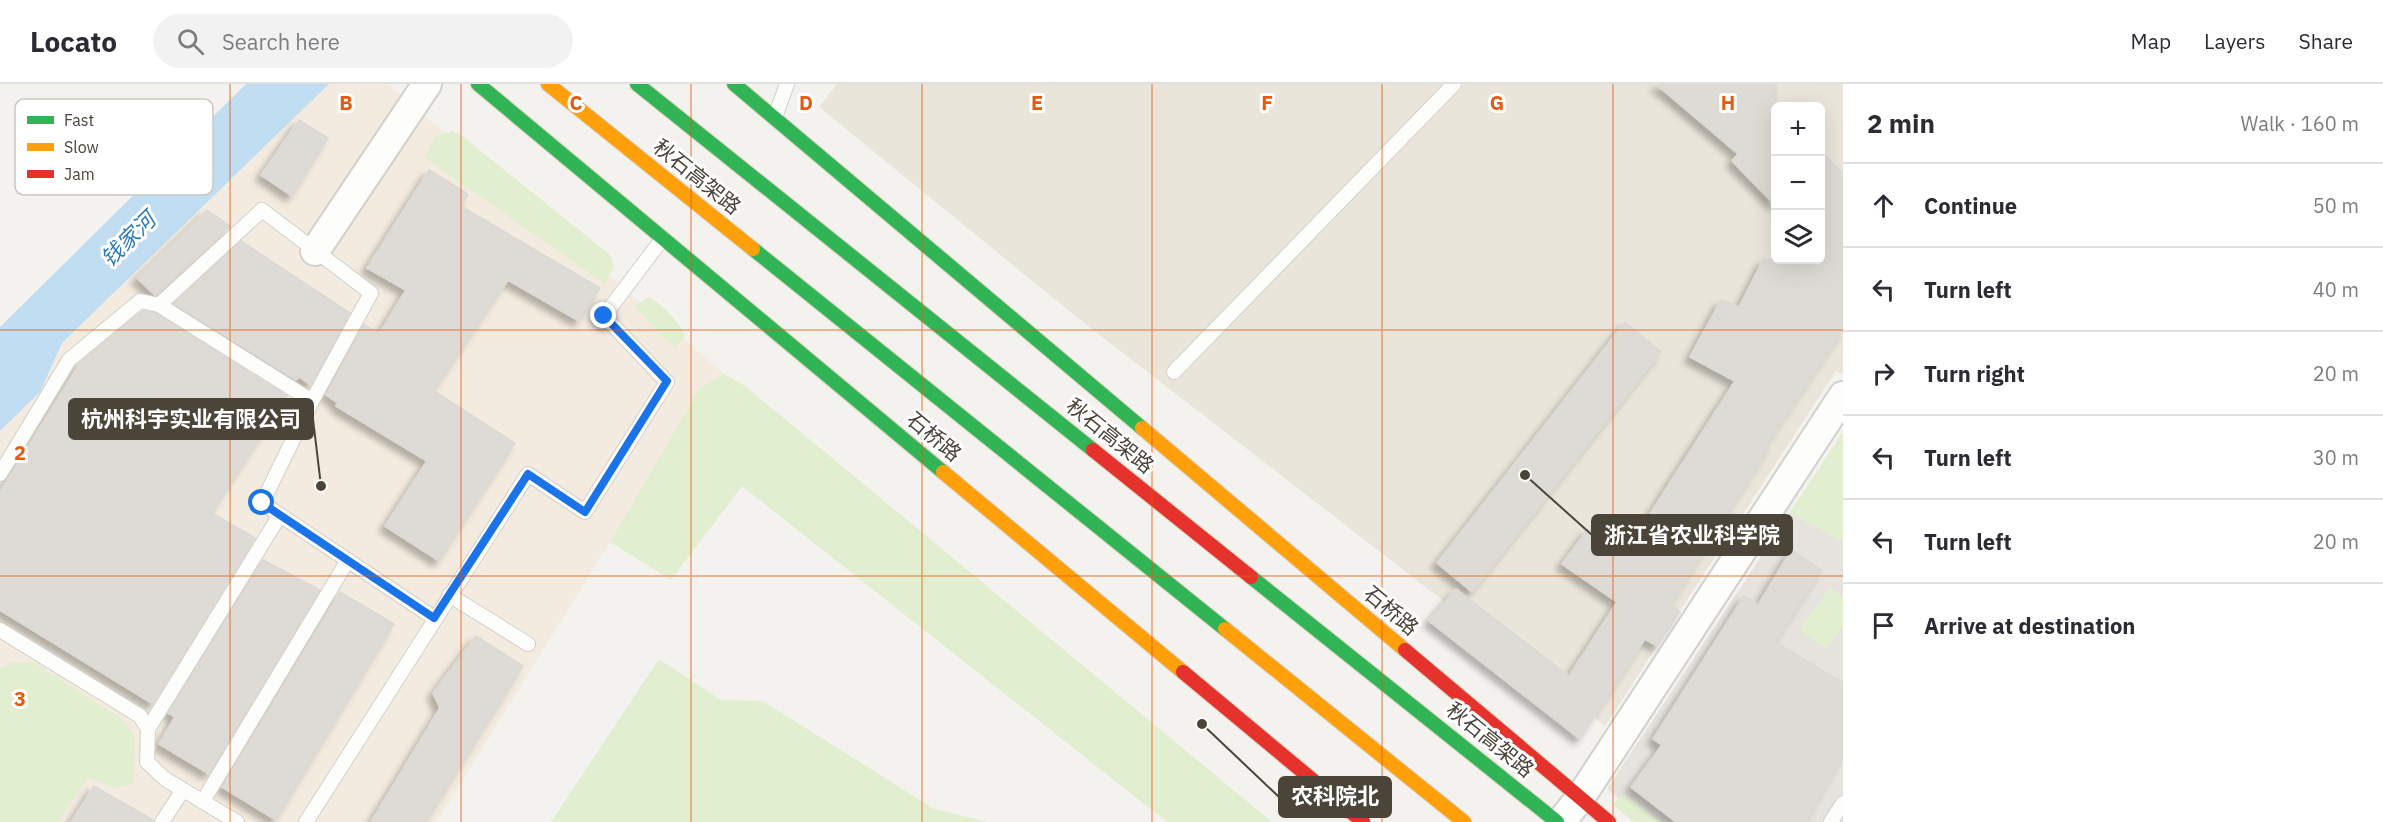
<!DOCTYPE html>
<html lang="en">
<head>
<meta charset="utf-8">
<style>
	:root { --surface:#fff; --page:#f2f2f3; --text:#2b2b33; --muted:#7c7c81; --line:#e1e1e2 }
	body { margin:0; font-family:"IBM Plex Sans","Noto Sans SC",sans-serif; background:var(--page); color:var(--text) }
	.controls { position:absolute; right:18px; top:18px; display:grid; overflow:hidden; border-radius:9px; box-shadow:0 6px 24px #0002 }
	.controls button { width:54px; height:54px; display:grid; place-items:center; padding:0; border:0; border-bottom:2px solid var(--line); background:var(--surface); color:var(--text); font:30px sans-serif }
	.stop { position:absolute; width:18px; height:18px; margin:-14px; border:4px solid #1a73e8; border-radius:50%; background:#fff }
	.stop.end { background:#1a73e8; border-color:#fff; box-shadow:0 2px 6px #0008 }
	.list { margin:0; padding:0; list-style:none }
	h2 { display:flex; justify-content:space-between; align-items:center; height:78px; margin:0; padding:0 24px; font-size:26px }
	h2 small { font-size:20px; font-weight:400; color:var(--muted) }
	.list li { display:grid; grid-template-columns:39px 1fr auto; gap:18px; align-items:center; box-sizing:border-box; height:84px; padding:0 24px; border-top:2px solid var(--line) }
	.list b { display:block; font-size:22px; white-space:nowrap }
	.list em { font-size:20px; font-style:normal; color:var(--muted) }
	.icon { flex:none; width:33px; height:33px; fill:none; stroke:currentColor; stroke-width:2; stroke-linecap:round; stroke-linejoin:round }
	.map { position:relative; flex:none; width:1843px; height:738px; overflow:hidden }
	header { display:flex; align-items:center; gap:36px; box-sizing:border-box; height:84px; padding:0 30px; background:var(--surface); border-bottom:2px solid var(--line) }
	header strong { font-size:28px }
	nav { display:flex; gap:33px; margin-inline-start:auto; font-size:21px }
	.search { width:420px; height:54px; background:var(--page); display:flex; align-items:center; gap:15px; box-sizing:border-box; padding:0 21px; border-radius:33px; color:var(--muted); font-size:22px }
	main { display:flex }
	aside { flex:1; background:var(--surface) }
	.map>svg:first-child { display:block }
	.commercial { fill:#f3ebdf }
	.industrial { fill:#e6e2de }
	.education { fill:#eae5da; fill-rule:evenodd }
	.green { fill:#e1eecf }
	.water { fill:#c0ddf1 }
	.building { fill:#dedbd6; stroke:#dcd9d4; stroke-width:1.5; filter:url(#shadow) }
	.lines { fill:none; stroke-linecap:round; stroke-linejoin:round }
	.lane-casing { stroke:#d2d0cb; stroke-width:16 }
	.street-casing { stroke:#d2d0cb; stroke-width:32 }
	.fast-casing { stroke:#d6cebb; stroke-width:16 }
	.slow-casing { stroke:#d6cebb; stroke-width:16 }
	.jam-casing { stroke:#d6cebb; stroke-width:16 }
	.lane { stroke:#fdfdfc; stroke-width:14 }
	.street { stroke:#fdfdfc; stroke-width:28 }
	.fast { stroke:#30b455; stroke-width:14 }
	.slow { stroke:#ff9f0a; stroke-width:14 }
	.jam { stroke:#e5322d; stroke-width:14 }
	.route { stroke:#1a73e8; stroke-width:8 }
	.grid { fill:none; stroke:#e8590c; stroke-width:1.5; stroke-opacity:0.55 }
	.labels { text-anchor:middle; stroke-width:6; stroke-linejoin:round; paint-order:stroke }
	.street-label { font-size:21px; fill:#4b4439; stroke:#fff }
	.water-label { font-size:22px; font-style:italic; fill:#2e7ab2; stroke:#fff }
	.key { fill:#fff; stroke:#c9c7c4; stroke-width:1.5 }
	.key-label { font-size:16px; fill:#4b4439 }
	.grid-label { font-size:20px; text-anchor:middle; font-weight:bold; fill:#e8590c; stroke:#fff; stroke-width:6; stroke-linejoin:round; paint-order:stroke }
	.leader { fill:none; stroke:#4b4439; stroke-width:2 }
	.callout-dot { fill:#4b4439; stroke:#fff; stroke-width:2 }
	.callout { fill:#4b4439; stroke:#4b4439; stroke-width:2 }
	.callout-label { font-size:22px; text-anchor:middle; font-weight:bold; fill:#fff }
</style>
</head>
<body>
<header>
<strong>Locato</strong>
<div class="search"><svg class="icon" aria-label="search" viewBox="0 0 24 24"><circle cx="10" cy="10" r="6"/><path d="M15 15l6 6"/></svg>Search here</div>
<nav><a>Map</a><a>Layers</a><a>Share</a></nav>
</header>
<main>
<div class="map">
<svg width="1843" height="738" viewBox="0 0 1843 738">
	<defs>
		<filter id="shadow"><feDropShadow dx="-5.5" dy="5.5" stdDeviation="3" flood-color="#0004"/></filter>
	</defs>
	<rect width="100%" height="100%" fill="#f4f2ee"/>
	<path class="commercial" d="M329 0H388L724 290 700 305 610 458 437 738H0V347L40 308 62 259Z"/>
	<path class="industrial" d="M1843 349V738H1647L1607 705Z"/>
	<path class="education" d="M837 0H1843V291L1836 287 1605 642 1079 235 819 23ZM1776 22H1820V176H1776Z"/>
	<g class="green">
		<path d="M452 47 461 51 610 171 614 181 605 200 424 73 436 52Z"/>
		<path d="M649 213C665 223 677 235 685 252L675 264 634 222Z"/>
		<path d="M724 290 745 302 1272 738H1167L742 402 671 496 610 458 700 304Z"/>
		<path d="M1843 348V454L1841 457 1789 429Z"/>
		<path d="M1830 503 1843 513V543L1826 565 1799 546Z"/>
		<path d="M659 575 721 616 763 617 934 725 988 738H551Z"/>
		<path d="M33 578 121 635 135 652 134 699 114 704 88 693 58 738H0V584L11 579Z"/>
		<path d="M1623 710 1661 738H1634L1613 721Z"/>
	</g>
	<path class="water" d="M246 0H329L62 259 40 308 0 347V243Z"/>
	<g class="building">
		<path d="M1656 0H1776V122L1732 77 1738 70Z"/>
		<path d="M299 36 328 54 292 112 261 91Z"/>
		<path d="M1821 68 1843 89V246L1767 360 1770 362 1671 520 1680 528 1657 562 1645 555 1580 655 1429 537 1456 505 1569 592 1617 518 1562 480 1588 445 1625 469 1735 297 1690 273 1721 216 1739 223 1763 176H1821Z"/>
		<path d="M429 86 468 110 461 122 600 204 579 237 508 196 434 307 515 359 439 477 385 442 427 377 336 322 338 319 326 311 364 240 379 250 406 206 367 184Z"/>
		<path d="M207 126 230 142 155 211 137 194Z"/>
		<path d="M241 157 350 229 311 301 299 293 296 296 174 220Z"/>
		<path d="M143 227 156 229 287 312 212 429 255 454 153 620 0 526V408L80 279Z"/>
		<path d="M1625 238 1661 268 1472 508 1437 479Z"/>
		<path d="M1791 466 1821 486 1775 558 1843 599V671L1806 738H1676L1631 703 1662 661 1653 655 1744 512 1758 521Z"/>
		<path d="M263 476 320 506 209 690 159 660 175 633 168 629Z"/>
		<path d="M340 508 394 540 276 736 222 703Z"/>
		<path d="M476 552 523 582 426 738H371L440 624 433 609Z"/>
		<path d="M94 702 153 736V738H71Z"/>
	</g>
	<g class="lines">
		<defs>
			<g id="lane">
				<path d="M775 33 787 0"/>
				<path d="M159 221 262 126 371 209 312 317 262 419 434 534"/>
				<path d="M1174 288 1454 0"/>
				<path d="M0 390 69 276 140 217 159 221 312 317"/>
				<path d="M449 511 528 560"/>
				<path d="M0 546 140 632 148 645 147 678 165 695 237 738"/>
				<path d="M148 645 280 431"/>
				<path d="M203 717 348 476"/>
				<path d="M162 738 183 706"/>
				<path d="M306 738 528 390 585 428 667 298 604 232 663 154"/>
				<path d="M1831 738 1843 719"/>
			</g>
			<g id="street">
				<path d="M315 167 427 0"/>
				<path d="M1561 738 1580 714 1843 312"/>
			</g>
			<g id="fast">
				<path d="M478 0 943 388"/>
				<path d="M637 0 1093 366"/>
				<path d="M734 0 1142 344"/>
				<path d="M753 165 1225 545"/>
				<path d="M1251 493 1557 738"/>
			</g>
			<g id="slow">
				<path d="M548 0 753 165"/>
				<path d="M1142 344 1405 566"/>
				<path d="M943 388 1183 588"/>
				<path d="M1225 545 1464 738"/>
			</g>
			<g id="jam">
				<path d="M1093 366 1251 493"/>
				<path d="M1405 566 1609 738"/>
				<path d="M1183 588 1363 738"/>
			</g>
		</defs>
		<use href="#lane" class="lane-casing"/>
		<use href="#street" class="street-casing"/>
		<use href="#fast" class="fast-casing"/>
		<use href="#slow" class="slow-casing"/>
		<use href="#jam" class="jam-casing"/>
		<use href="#lane" class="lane"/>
		<use href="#street" class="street"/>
		<use href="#fast" class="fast"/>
		<use href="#slow" class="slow"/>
		<use href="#jam" class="jam"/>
	</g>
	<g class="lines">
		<path class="route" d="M262 419 434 534 528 390 585 428 667 297 604 232"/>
	</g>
	<path class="grid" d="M230 0V738M461 0V738M691 0V738M922 0V738M1152 0V738M1382 0V738M1613 0V738M0 246H1843M0 492H1843"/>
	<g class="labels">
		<g class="street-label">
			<text transform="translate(697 93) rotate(39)" y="7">秋石高架路</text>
			<text transform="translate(1110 352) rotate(39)" y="7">秋石高架路</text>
			<text transform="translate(934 353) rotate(40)" y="7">石桥路</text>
			<text transform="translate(1391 527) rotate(40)" y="7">石桥路</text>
			<text transform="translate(1490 656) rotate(39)" y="7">秋石高架路</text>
		</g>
		<g class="water-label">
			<text transform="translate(128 155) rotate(-45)" y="8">钱家河</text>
		</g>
	</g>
	<rect x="15" y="15" width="198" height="96" rx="9" class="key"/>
	<rect x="27" y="32" width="27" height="8" fill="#30b455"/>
	<rect x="27" y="59" width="27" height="8" fill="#ff9f0a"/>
	<rect x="27" y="86" width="27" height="8" fill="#e5322d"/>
	<g class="key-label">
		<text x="64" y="42">Fast</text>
		<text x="64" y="69">Slow</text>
		<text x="64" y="96">Jam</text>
	</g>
	<g class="grid-label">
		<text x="346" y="26">B</text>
		<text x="576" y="26">C</text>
		<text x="806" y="26">D</text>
		<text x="1037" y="26">E</text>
		<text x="1267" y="26">F</text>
		<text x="1497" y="26">G</text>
		<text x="1728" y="26">H</text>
		<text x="20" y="376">2</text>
		<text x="20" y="622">3</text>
	</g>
	<path class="leader" d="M321 402L313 335M1525 391L1592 451M1202 640L1279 713"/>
	<g class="callout-dot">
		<circle cx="321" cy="402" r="6"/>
		<circle cx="1525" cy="391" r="6"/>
		<circle cx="1202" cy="640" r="6"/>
	</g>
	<g class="callout">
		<rect x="69" y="315" width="244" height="40" rx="6"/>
		<rect x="1592" y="431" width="200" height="40" rx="6"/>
		<rect x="1279" y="693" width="112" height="40" rx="6"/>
	</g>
	<g class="callout-label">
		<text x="191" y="343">杭州科宇实业有限公司</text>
		<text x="1692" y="459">浙江省农业科学院</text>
		<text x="1335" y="720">农科院北</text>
	</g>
</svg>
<div class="controls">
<button>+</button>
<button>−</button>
<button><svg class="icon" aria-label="layers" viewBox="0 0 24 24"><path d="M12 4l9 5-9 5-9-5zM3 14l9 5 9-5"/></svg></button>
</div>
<div class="stop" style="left:262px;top:419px"></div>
<div class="stop end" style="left:604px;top:232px"></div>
</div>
<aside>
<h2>2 min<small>Walk · 160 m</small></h2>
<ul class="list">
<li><svg class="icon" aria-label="ahead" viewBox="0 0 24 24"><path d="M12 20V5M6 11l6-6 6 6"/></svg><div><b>Continue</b></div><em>50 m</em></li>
<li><svg class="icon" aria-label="left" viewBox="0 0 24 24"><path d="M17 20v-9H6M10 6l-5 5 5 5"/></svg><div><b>Turn left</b></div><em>40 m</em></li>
<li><svg class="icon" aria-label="right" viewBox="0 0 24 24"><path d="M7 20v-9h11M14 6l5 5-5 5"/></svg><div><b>Turn right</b></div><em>20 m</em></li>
<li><svg class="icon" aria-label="left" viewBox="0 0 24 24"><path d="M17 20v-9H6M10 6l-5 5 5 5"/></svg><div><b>Turn left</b></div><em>30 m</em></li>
<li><svg class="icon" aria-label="left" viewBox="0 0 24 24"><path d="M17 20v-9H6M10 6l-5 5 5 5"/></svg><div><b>Turn left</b></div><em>20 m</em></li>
<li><svg class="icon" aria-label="arrive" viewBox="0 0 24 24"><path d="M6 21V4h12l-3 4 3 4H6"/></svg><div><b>Arrive at destination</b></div></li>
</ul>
</aside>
</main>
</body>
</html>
